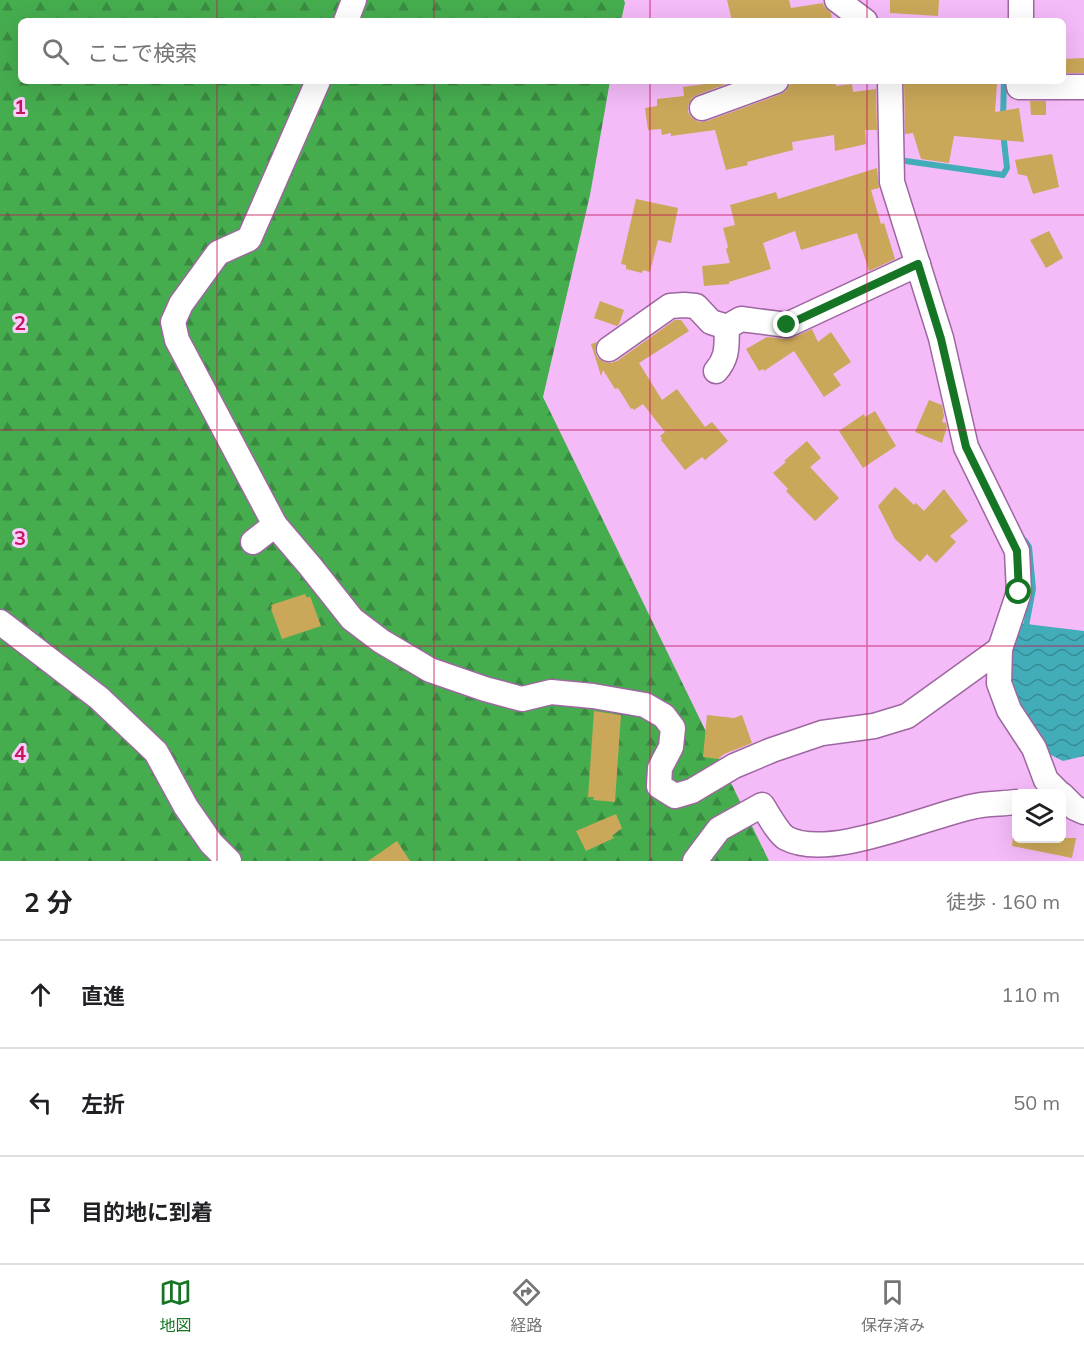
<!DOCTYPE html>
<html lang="ja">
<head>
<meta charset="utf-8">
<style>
	:root { --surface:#fff; --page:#f2f2f2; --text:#202124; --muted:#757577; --line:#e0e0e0; --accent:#157524 }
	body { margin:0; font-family:Mulish,"Noto Sans JP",sans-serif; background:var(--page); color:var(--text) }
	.controls { position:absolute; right:18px; bottom:18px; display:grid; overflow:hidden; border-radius:9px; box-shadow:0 6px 24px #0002 }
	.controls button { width:54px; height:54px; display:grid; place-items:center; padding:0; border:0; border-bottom:2px solid var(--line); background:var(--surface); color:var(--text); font:30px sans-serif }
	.stop { position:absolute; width:18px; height:18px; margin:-14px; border:4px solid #157524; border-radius:50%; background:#fff }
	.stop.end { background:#157524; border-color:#fff; box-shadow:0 2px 6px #0008 }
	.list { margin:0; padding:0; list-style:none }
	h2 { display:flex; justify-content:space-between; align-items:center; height:78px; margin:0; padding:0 24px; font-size:26px }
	h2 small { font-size:20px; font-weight:400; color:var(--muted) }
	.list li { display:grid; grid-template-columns:39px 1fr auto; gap:18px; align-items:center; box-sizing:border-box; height:108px; padding:0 24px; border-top:2px solid var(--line) }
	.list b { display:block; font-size:22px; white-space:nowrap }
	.list em { font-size:20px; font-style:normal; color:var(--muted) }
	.icon { flex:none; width:33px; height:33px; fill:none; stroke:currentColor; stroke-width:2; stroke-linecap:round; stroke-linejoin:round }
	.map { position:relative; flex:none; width:1084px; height:861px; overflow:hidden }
	.search { position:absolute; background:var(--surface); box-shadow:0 6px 24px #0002; left:18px; right:18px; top:18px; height:66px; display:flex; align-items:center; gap:15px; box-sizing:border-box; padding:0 21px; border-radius:9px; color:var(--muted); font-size:22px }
	.sheet { height:402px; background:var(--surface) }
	nav { display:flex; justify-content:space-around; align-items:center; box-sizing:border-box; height:84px; border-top:2px solid var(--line); background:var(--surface); font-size:16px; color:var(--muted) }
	nav a { display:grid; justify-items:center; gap:3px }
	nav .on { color:var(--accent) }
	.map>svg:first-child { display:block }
	.forest { fill:url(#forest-firs) }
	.water { fill:url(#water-waves) }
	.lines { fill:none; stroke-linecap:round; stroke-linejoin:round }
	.stream { stroke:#42adb8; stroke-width:6 }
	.building { fill:#caa759 }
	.minor-casing { stroke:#9d67a0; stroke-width:27 }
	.minor { stroke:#fff; stroke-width:24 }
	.route { stroke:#157524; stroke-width:8 }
	.grid { fill:none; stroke:#c2185b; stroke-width:1.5; stroke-opacity:0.55 }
	.grid-label { font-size:20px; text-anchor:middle; font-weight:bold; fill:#c2185b; stroke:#fcccfe; stroke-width:6; stroke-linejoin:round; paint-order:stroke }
</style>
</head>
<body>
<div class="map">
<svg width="1084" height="861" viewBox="0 0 1084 861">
	<defs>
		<pattern id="forest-firs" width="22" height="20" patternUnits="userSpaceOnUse" patternTransform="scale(1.5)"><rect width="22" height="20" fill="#46ad4f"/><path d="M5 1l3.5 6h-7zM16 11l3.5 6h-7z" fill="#3a8b42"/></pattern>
		<pattern id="water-waves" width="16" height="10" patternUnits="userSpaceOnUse" patternTransform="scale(1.5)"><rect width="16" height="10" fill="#42adb8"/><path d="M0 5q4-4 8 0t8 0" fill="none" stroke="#378b96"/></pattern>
	</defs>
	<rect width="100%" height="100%" fill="#f5baf8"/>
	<path class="forest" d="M0 0H624L625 3 621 21H21V81H610L590 195 543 397 769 861H0Z"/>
	<path class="water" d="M1018 623 1084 631V756L1063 761 1049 754 1019 708 1008 673 1010 647Z"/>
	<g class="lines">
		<g class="stream">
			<path d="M1003 119 1004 81"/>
			<path d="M899 163V160L1003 175 1007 168 1003 132"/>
			<path d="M1025 631 1033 589 1029 547 1025 541"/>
		</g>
	</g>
	<g class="building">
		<path d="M727 0H789L791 8 823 3 824 6 831 13 832 21H732Z"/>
		<path d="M890 0H939L938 16 890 13Z"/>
		<path d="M1084 58V73H1063V59Z"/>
		<path d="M728 81H734L697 95 692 98 688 106V112L692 118 699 122 707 121 781 94 786 91 789 85 802 81H835L836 86 852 84 853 92 876 89 877 130H865L866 144 835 151 834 135 792 142 793 150 747 162 748 165 726 170 715 130 671 136V133L662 135 661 129 648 130 645 108 657 106V99L684 96 683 87Z"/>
		<path d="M904 81 956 83V82L997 84 995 112 1019 108 1024 142 954 136 949 163 921 159 913 133 905 134Z"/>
		<path d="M1030 101H1046V115H1031Z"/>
		<path d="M1052 154 1059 187 1033 194 1027 176 1018 174 1015 160Z"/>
		<path d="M877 168 879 188 871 190 881 224 884 223 895 259 869 271 857 233 801 250 795 231 763 243 771 269 729 282V284L704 286 702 266 730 263 726 249 728 247 723 228 735 225 730 205 776 192 778 199Z"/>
		<path d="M636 199 678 208 671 243 658 240 650 272 643 270 642 273 626 269V265L621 264Z"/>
		<path d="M1049 231 1063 258 1046 268 1030 240Z"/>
		<path d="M600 301 624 310 619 324 617 326 594 318Z"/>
		<path d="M675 320H681L689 331 639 363 662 400 677 389 705 427 712 422 728 441 705 460 702 457 685 470 661 440 662 438 660 436 665 432 643 404 634 410 632 408 631 409 618 388 615 389 603 370 601 376 591 344 597 342 595 350 597 357 604 362 611 363 617 361Z"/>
		<path d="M812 329 818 342 831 332 851 362 833 374 841 385 824 397 794 351 764 371 763 369 759 371 746 349 767 337 785 339 792 338Z"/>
		<path d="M929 400 942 405 944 416 942 422 946 423 947 427 942 443 915 432Z"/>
		<path d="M875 411 896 446 863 468 839 431 864 414 865 417Z"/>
		<path d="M807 441 821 458 810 467 839 498 815 521 786 491 788 489 773 473 786 462 784 461Z"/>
		<path d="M895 487 914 505 916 503 924 511 944 489 968 521 950 536 956 542 936 563 927 554 920 562 895 539 878 506Z"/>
		<path d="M305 594 307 598 310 596 321 626 282 639 271 609 272 608 271 605Z"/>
		<path d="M594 711 621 715 615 802 593 800 594 797H588Z"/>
		<path d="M707 715 734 718 742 715 752 743 724 754 718 759 703 757Z"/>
		<path d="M616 814 622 828 612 836 614 838 586 851 576 831Z"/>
		<path d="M1013 838H1076L1072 858 1012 846Z"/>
		<path d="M397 841 410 861H368Z"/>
	</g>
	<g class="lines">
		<defs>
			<g id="minor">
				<path d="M837 0 865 21"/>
				<path d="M346 21 354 0"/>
				<path d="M1021 21V0"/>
				<path d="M890 81 892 182 941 338 966 447 1017 551 1019 592 1000 649 999 683 1009 710 1034 748 1046 780 1060 794"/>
				<path d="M1018 81 1019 87H1084"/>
				<path d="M702 108 776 81"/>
				<path d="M609 349 670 306 684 305 696 306 711 322 727 327 741 319 787 325 918 264"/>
				<path d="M716 371C729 356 726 345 727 327"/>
				<path d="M275 525 310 566 352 619 381 641 430 670 485 689 522 699 551 692 593 696 645 705 664 716 673 728 671 747 660 768 659 786 675 796 692 791 734 766 772 750 822 733 874 726 907 716 1000 649"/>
				<path d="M253 542 275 525 177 340 173 322 181 304 218 253 249 239 318 81"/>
				<path d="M0 622 99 698 156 752 186 807 211 843 229 861"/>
				<path d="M1062 795 1075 808 1084 812"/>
				<path d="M695 861 719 829 762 805C768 814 778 833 786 838 828 861 925 817 971 807 985 803 1002 804 1016 802"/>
			</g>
		</defs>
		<use href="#minor" class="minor-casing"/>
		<use href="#minor" class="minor"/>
	</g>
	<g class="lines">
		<path class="route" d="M787 325 918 264 941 339 966 447 1017 551 1019 592"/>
	</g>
	<path class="grid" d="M217 0V21M434 0V21M650 0V21M867 0V21M217 81V861M434 81V861M650 81V861M867 81V861M0 215H1084M0 430H1084M0 646H1084"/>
	<g class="grid-label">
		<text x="20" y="114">1</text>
		<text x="20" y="330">2</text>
		<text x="20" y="545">3</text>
		<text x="20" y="760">4</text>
	</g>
</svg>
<div class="controls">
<button><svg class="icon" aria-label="layers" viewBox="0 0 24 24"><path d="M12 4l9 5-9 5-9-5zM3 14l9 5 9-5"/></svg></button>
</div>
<div class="stop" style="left:1019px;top:592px"></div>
<div class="stop end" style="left:787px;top:325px"></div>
<div class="search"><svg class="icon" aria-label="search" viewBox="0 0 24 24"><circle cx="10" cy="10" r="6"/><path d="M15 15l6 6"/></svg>ここで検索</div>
</div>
<section class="sheet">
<h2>2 分<small>徒歩 · 160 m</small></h2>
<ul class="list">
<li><svg class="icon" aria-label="ahead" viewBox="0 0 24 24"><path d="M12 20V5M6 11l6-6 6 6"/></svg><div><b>直進</b></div><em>110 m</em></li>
<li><svg class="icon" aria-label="left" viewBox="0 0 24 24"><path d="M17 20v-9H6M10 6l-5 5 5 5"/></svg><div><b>左折</b></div><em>50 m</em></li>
<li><svg class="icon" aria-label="arrive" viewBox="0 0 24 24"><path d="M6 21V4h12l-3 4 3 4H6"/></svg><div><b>目的地に到着</b></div></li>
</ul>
</section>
<nav>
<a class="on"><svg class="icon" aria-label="map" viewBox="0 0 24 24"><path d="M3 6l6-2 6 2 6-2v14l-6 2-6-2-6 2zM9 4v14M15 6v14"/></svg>地図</a>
<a><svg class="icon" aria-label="directions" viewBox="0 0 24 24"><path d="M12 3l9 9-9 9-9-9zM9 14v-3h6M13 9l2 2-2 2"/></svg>経路</a>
<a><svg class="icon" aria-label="saved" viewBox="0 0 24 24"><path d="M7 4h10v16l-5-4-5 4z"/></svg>保存済み</a>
</nav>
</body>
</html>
